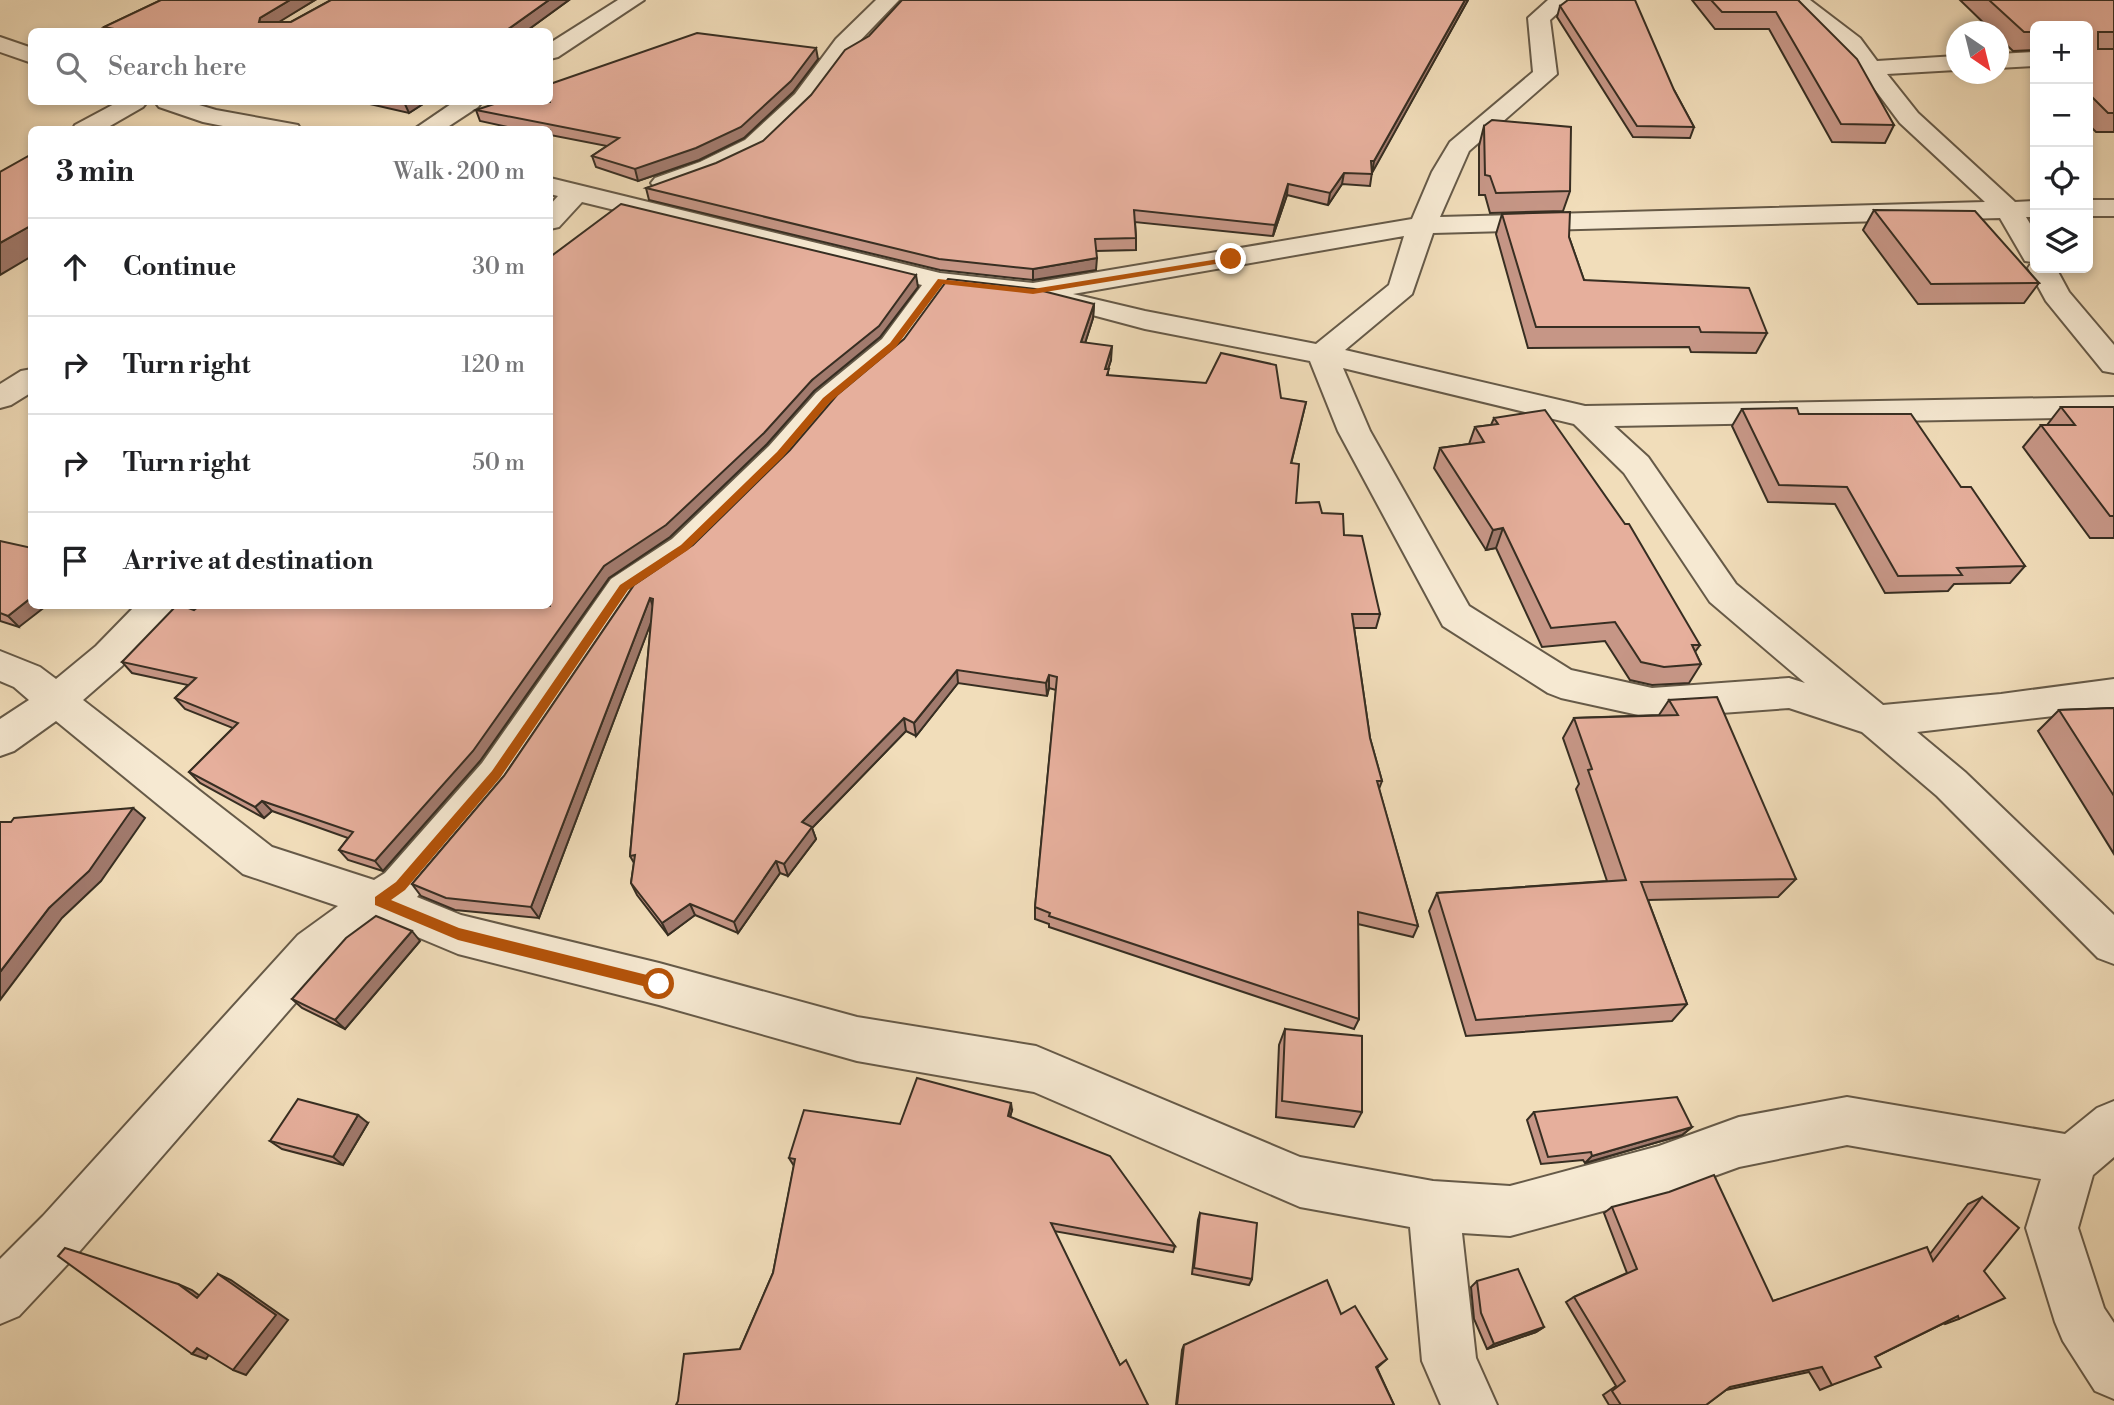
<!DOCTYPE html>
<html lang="en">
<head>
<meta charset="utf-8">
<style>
	:root { --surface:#fff; --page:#f2f2f2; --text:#202124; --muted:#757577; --line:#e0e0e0 }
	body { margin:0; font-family:"Libre Bodoni",serif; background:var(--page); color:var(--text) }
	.controls { position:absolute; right:21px; top:21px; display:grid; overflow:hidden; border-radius:10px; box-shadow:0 4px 10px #0003 }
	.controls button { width:63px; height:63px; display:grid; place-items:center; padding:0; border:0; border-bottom:2px solid var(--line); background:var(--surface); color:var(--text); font:35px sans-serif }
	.compass { position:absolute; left:1946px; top:21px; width:63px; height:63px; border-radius:50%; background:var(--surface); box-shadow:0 4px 10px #0003; rotate:145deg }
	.stop { position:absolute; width:21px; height:21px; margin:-16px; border:5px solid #b45309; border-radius:50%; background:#fff }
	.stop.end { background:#b45309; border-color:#fff; box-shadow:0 2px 7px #0008 }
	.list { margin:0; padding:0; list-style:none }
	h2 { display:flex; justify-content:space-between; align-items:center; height:91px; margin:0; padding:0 28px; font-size:30px }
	h2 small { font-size:23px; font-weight:400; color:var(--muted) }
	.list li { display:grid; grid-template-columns:46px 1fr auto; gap:21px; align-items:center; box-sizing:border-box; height:98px; padding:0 28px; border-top:2px solid var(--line) }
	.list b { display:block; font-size:26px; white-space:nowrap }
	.list em { font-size:23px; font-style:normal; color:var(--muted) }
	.icon { flex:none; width:38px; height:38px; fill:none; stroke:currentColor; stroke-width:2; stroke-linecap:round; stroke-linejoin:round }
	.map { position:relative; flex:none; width:2114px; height:1405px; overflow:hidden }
	.search { position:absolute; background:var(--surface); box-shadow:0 4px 10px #0003; left:28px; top:28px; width:525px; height:77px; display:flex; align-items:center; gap:18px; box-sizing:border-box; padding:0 24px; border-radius:10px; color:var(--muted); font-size:26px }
	.panel { position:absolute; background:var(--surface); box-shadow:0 4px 10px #0003; left:28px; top:126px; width:525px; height:483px; border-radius:10px }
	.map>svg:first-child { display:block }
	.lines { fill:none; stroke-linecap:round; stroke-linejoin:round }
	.minor-casing { stroke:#665a48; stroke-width:4 }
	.minor { fill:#f6e9d2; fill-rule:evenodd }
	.wall { fill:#c69686; stroke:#372e22; stroke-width:2 }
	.shaded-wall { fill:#a17a6d; stroke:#372e22; stroke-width:2 }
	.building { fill:#e6af9c; stroke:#372e22; stroke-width:2 }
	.route { fill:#b45309 }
</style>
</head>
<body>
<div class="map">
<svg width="2114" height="1405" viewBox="0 0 2114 1405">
	<rect width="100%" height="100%" fill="#f1ddba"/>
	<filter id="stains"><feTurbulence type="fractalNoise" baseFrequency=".00286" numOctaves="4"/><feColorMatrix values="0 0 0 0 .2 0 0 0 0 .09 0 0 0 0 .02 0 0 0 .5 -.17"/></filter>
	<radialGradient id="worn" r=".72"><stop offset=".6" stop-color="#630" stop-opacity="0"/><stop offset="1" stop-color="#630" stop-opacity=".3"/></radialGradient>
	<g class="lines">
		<defs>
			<g id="minor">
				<path d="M618 0H644L558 57 550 59V43Z"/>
				<path d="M876 0H899L852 49 811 104 763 150 718 172 673 188 664 191 655 188 651 183 655 178 700 162 745 140 795 94 836 39Z"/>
				<path d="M1548 0H1572L1550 20 1557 74 1469 151 1440 217 1985 202 1900 123 1844 48 1786 0H1810L1860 38 1877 61 1956 56V70L1887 74 1918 113 2015 202 2035 201V217H2026L2035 232V268H2056L2069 292 2114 345V373L2103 371 2046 301 2028 268 2032 262 2025 261 2000 218 1433 233 1412 294 1345 350 1585 406 2114 397V417L1614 426 1648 457 1736 584 1883 705 2001 694 2114 679V709L1917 732 1965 772 2114 915V964L2098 958 1937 796 1862 732 1789 708 1652 718 1561 698 1548 693 1443 626 1338 431 1310 361 1145 329 1036 300 948 290 904 351 838 407 791 462 696 557 637 597 510 787 417 897 461 915 659 963 857 1017 1036 1046 1300 1157 1433 1181 1510 1186 1659 1146 1739 1117 1847 1097 2065 1134 2097 1108 2114 1101V1157L2093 1175 2078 1228 2104 1308 2114 1323V1399L2095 1391 2063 1341 2055 1322 2026 1228 2041 1179 1847 1145 1739 1167 1659 1196 1510 1236 1462 1233 1476 1358 1497 1405H1441L1422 1361 1410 1227 1300 1207 1034 1092 857 1061 659 1005 458 954 384 923 330 963 79 1252 19 1316 0 1324V1259L43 1216 298 935 338 906 243 874 56 721 14 751 0 756V719L29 700 14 687 0 681V651L40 667 56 679 96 646 135 606H175L170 615 122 666 83 700 272 847 374 880 385 873 482 763 611 579 672 539 769 446 816 393 882 339 922 285 582 202 559 227 550 229V205L558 196 550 194V178L940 273 1033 283 1412 219 1432 172 1450 142 1533 72 1528 18ZM1404 236 1389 285 1316 344 1145 311 1073 294ZM1343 368 1574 424 1624 473 1710 602 1805 683 1789 678 1652 688 1571 670 1469 606 1370 431Z"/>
				<path d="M0 37 32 48V63L0 52Z"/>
				<path d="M2035 52V66L1998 68V54Z"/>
				<path d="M118 102H147L143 107 103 130H72L75 125Z"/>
				<path d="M155 102H189L216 110 298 125 301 130H243L203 122 159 107Z"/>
				<path d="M454 102H482L478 107 443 130H413Z"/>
				<rect x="2088" y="200" width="26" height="16"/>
				<path d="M32 369V392L11 405 0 408V384L21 371Z"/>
			</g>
		</defs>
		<use href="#minor" class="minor-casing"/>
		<use href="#minor" class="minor"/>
	</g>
	<g class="wall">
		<path d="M161 0H315L278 22H291L331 0H569L525 32H106L104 27Z"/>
		<path d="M1468 0 1372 172 1370 186 1342 184 1328 205 1287 195 1273 236 1135 222 1136 238V250L1096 251V270L1033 280 940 270 649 200 646 188Z"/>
		<path d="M1692 0H1798L1894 125 1885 143 1832 142 1769 29H1715Z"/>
		<path d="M1960 0H2114V132H2096L2088 124V26H2035V50L2013 51 1998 37V32H1993Z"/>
		<path d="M1560 6 1674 90 1694 127 1690 138 1633 137 1557 17Z"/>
		<path d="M818 59 793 92 744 138 699 160 638 181 596 167 592 156 607 146 550 135V130H522L480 121 476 110Z"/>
		<path d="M2035 63V72L2032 69Z"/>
		<path d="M361 102H426L409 113Z"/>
		<path d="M1484 126 1570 191 1563 211 1490 213 1485 195H1479V146Z"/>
		<path d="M1874 210 2039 283 2024 303 1918 304 1863 230Z"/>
		<path d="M1502 214 1569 237 1584 280 1767 333 1756 353 1691 352 1689 347 1528 348 1496 234Z"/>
		<path d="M918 287 880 337 814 391 767 444 670 537 609 578 480 761 383 871 348 860 339 850 348 838 272 811 264 818 200 783 189 772 233 728 185 709 175 698 188 685 132 673 122 662 194 610Z"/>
		<path d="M1094 304 1093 318 1085 343 1111 360 1108 369V376L1306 402 1291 464 1296 503 1322 513 1344 535 1380 614 1376 628H1354L1370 738 1382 781 1379 789 1418 926 1413 937 1358 924 1359 1019 1354 1029 1049 927V924L1035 919V907L1056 690 1049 688 1047 696 958 683 916 736 906 731 812 828 816 839 788 876 780 873 738 933 695 915 668 935 637 895 631 883 634 863 630 856 651 622 539 918 455 910 421 896 412 884 504 776 634 585Z"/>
		<path d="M2061 407H2114V538H2090L2023 447 2041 425H2047Z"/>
		<path d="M1742 409 1799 414 1961 487 2025 566 2010 583 1954 584 1948 591 1885 593 1835 504 1768 502 1732 426Z"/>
		<path d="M1494 418 1700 645 1695 652 1701 664 1689 683 1652 685 1630 680 1605 641 1542 647 1496 548 1486 550 1434 468 1440 448 1469 444 1475 427 1491 425Z"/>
		<path d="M0 541 19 627 0 621Z"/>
		<path d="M1669 700 1796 879 1778 897 1648 900 1687 1004 1672 1021 1466 1036 1429 911 1437 893 1607 881 1576 789 1579 784 1563 738 1574 718 1659 715Z"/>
		<path d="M2114 708V854L2038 731 2059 710Z"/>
		<path d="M420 941 345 1029 302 1008 292 999Z"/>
		<path d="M1285 1029 1362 1112 1354 1127 1276 1117 1279 1045Z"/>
		<path d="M1012 1110 1010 1117 1175 1246 1173 1252 1054 1231 1120 1365 1148 1405 740 1349 773 1273 794 1166 789 1158 900 1124Z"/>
		<path d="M1534 1112 1692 1127 1682 1135 1585 1163 1583 1160 1541 1164 1527 1120Z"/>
		<path d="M368 1123 343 1165 282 1149 270 1141Z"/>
		<path d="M1982 1197 1984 1271 1959 1319 1945 1324 1944 1323 1875 1357 1832 1385 1820 1390 1809 1372 1726 1390 1706 1405H1609L1603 1395 1616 1386 1566 1302 1574 1297 1627 1273 1604 1213 1612 1207 1773 1301 1930 1254 1968 1204Z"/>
		<path d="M1200 1213 1252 1279 1249 1285 1192 1274 1198 1220Z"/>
		<path d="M1477 1281 1544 1327 1536 1332 1487 1349 1474 1319 1471 1287Z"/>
		<path d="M1341 1314 1387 1359 1377 1368 1394 1405H1176L1182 1350 1184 1345Z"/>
	</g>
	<g class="shaded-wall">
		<path d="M290 0H315L266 30 259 22 260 18Z"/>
		<path d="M549 0H569L525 32H504Z"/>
		<path d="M1465 0H1468L1372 173 1374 161Z"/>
		<path d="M816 48 818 59 793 92 744 138 699 160 638 181 635 169Z"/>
		<path d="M404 102H426L409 113Z"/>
		<path d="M1344 173 1342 184 1328 205 1330 193Z"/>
		<path d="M1288 184 1287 195 1273 236 1275 225Z"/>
		<path d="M32 225V256L0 275V243Z"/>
		<path d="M1097 258 1096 270 1033 280V269Z"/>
		<path d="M916 275 918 287 880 337 814 391 767 444 670 537 609 578 480 761 383 871 375 861 604 566 812 380Z"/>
		<path d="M1094 304 1093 318 1081 356V342Z"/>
		<path d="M1112 346 1111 360 1104 382 1105 369Z"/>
		<path d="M1503 528 1496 548 1486 550 1493 530Z"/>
		<path d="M32 597V606H46L19 627 8 616Z"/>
		<path d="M650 598 655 612 539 918 531 907Z"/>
		<path d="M957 670 958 683 916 736 914 723Z"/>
		<path d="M1049 675V688L1047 696 1046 683Z"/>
		<path d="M904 718 906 731 812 828 816 839 788 876 784 864 802 822Z"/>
		<path d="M262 801 272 811 264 818 255 807Z"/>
		<path d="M133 808 145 818 101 881 62 918 0 1000V972L49 908Z"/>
		<path d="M776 861 780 873 738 933 734 922Z"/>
		<path d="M690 904 695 915 668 935 662 923Z"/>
		<path d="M412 931 420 941 345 1029 335 1020Z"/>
		<path d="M1011 1103 1012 1110 1008 1124V1116Z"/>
		<path d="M358 1115 368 1123 343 1165 333 1157Z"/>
		<path d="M1692 1127 1682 1135 1585 1163 1592 1156Z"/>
		<path d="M218 1274 231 1280 288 1320 246 1375 233 1370Z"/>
		<path d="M178 1284 192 1290 211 1304 197 1298Z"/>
		<path d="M1544 1327 1536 1332 1487 1349 1494 1344Z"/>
		<path d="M197 1348 210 1353 206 1359 192 1354Z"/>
	</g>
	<g class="building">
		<path d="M161 0H290L260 18 259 22H291L331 0H549L504 32H130L104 27Z"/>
		<path d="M902 0H1465L1374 161H1371L1372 174 1344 173 1330 193 1288 184 1275 225 1134 210 1136 238 1095 239 1097 258 1033 269 939 259 646 188 716 163 763 141 811 95 845 50 869 36Z"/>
		<path d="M1568 0H1635L1674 90 1694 127 1637 126 1560 6Z"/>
		<path d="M1711 0H1798L1857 59 1894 125 1841 124 1776 12H1722Z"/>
		<path d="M1989 0H2114V32H2098V49H2114V113H2108L2088 93V26H2035V32H2024Z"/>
		<path d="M697 33 816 48 791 81 741 127 696 148 635 169 592 156 619 138 476 110 500 102H550V84Z"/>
		<path d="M1492 120 1571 127 1570 191 1496 193 1490 176 1485 175 1484 126Z"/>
		<path d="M32 154V225L0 243V172Z"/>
		<path d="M621 204 916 275 879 326 812 380 764 433 666 525 604 566 473 751 375 861 339 850 353 832 262 801 255 807 189 772 238 723 175 698 196 678 122 662 176 606H183L194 610 199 606H550V257Z"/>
		<path d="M1874 210 1975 211 2039 283 1931 284Z"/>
		<path d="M1570 212 1569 237 1584 280 1749 288 1767 333 1701 332 1699 327H1536L1502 214Z"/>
		<path d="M948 279 1035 289 1094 304 1081 342 1112 346 1105 369H1109L1107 375 1206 383 1221 353 1276 365 1281 398 1306 402 1291 463 1299 464 1296 503 1319 502 1322 513 1343 514 1344 535 1362 536 1380 614H1352L1370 738 1382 781H1377L1418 926 1358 912 1359 1019 1049 916 1050 913 1035 907 1057 677 1049 675 1046 683 957 670 914 723 904 718 802 822 812 827 784 864 776 861 734 922 690 904 662 923 631 883 635 855 630 856 653 599 650 598 531 907 446 898 412 884 504 776 634 585 693 545 790 450 837 395 904 339Z"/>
		<path d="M2061 407H2114V516H2110L2041 425H2075Z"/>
		<path d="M1797 408 1799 414H1911L1961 487H1971L2025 566 1957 568 1962 575 1898 576 1847 487 1779 485 1742 409Z"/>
		<path d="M1545 410 1625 524H1629L1700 645H1692L1701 664 1664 667 1641 662 1615 622 1551 628 1503 528 1493 530 1440 448 1484 442 1475 427 1498 424 1494 418Z"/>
		<path d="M0 541 32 548V597L8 616 0 613Z"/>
		<path d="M1717 697 1796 879 1641 882 1687 1004 1476 1020 1437 893 1626 880 1588 770 1592 769 1574 718 1678 715 1669 700Z"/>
		<path d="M2114 708V796L2059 710Z"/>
		<path d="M133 808 89 871 49 908 0 972V822H11L14 818Z"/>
		<path d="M376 916 412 931 335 1020 292 999 346 938Z"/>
		<path d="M1285 1029 1362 1036V1112L1282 1101Z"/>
		<path d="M917 1078 1011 1103 1008 1116 1110 1156 1175 1246 1051 1223 1120 1365 1126 1360 1148 1405H676L678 1401 684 1354 740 1349 773 1273 795 1159 789 1158 804 1110 900 1124Z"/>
		<path d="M1677 1097 1692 1127 1592 1156 1591 1152 1548 1157 1534 1112Z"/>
		<path d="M298 1099 358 1115 333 1157 270 1141Z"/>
		<path d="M1714 1175 1773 1301 1927 1247 1933 1261 1982 1197 2019 1228 1984 1271 2005 1298 1959 1319 1958 1316 1875 1357 1881 1367 1832 1385 1822 1367 1730 1387 1706 1405H1621L1612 1391 1625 1381 1574 1297 1637 1269 1612 1207 1669 1192Z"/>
		<path d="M1200 1213 1257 1223 1252 1279 1194 1268Z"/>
		<path d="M65 1248 178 1284 197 1298 218 1274 276 1315 233 1370 197 1348 192 1354 58 1256Z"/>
		<path d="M1518 1269 1544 1327 1494 1344 1481 1313 1477 1281Z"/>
		<path d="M1327 1280 1341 1314 1355 1306 1387 1359 1376 1367 1394 1405H1177L1184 1345Z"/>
	</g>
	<path class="route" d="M1231 257 1234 261 1033 294 943 284 896 347 830 402 783 457 688 550 628 590 500 778 405 890 391 900 459 928 659 978 663 980V989L659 990 458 940 375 905V897L396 882 492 771 620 585 681 545 777 452 823 398 890 343 938 279 1033 289Z"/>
	<rect width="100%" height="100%" filter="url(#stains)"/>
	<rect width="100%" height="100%" fill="url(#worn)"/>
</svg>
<div class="controls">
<button>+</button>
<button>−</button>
<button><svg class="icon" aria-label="locate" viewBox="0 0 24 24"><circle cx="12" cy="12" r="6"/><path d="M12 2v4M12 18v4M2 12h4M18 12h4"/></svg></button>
<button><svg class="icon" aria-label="layers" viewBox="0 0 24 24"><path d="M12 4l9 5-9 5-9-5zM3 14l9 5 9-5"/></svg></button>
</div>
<svg class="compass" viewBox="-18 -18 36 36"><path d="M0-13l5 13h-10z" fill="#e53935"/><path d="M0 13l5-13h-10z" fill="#757577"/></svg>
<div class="stop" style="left:659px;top:984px"></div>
<div class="stop end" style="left:1231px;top:259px"></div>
<div class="search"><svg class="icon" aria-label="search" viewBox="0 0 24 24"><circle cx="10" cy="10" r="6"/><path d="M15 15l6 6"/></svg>Search here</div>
<section class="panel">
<h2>3 min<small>Walk · 200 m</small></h2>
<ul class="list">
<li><svg class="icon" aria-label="ahead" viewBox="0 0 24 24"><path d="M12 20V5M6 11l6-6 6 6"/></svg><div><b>Continue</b></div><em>30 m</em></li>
<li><svg class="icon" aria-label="right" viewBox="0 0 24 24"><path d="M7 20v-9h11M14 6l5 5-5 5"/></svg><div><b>Turn right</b></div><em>120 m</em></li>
<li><svg class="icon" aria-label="right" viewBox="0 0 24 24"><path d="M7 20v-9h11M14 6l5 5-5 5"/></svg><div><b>Turn right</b></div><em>50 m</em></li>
<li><svg class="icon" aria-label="arrive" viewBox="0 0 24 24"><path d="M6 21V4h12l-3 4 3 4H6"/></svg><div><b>Arrive at destination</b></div></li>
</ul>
</section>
</div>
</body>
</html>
